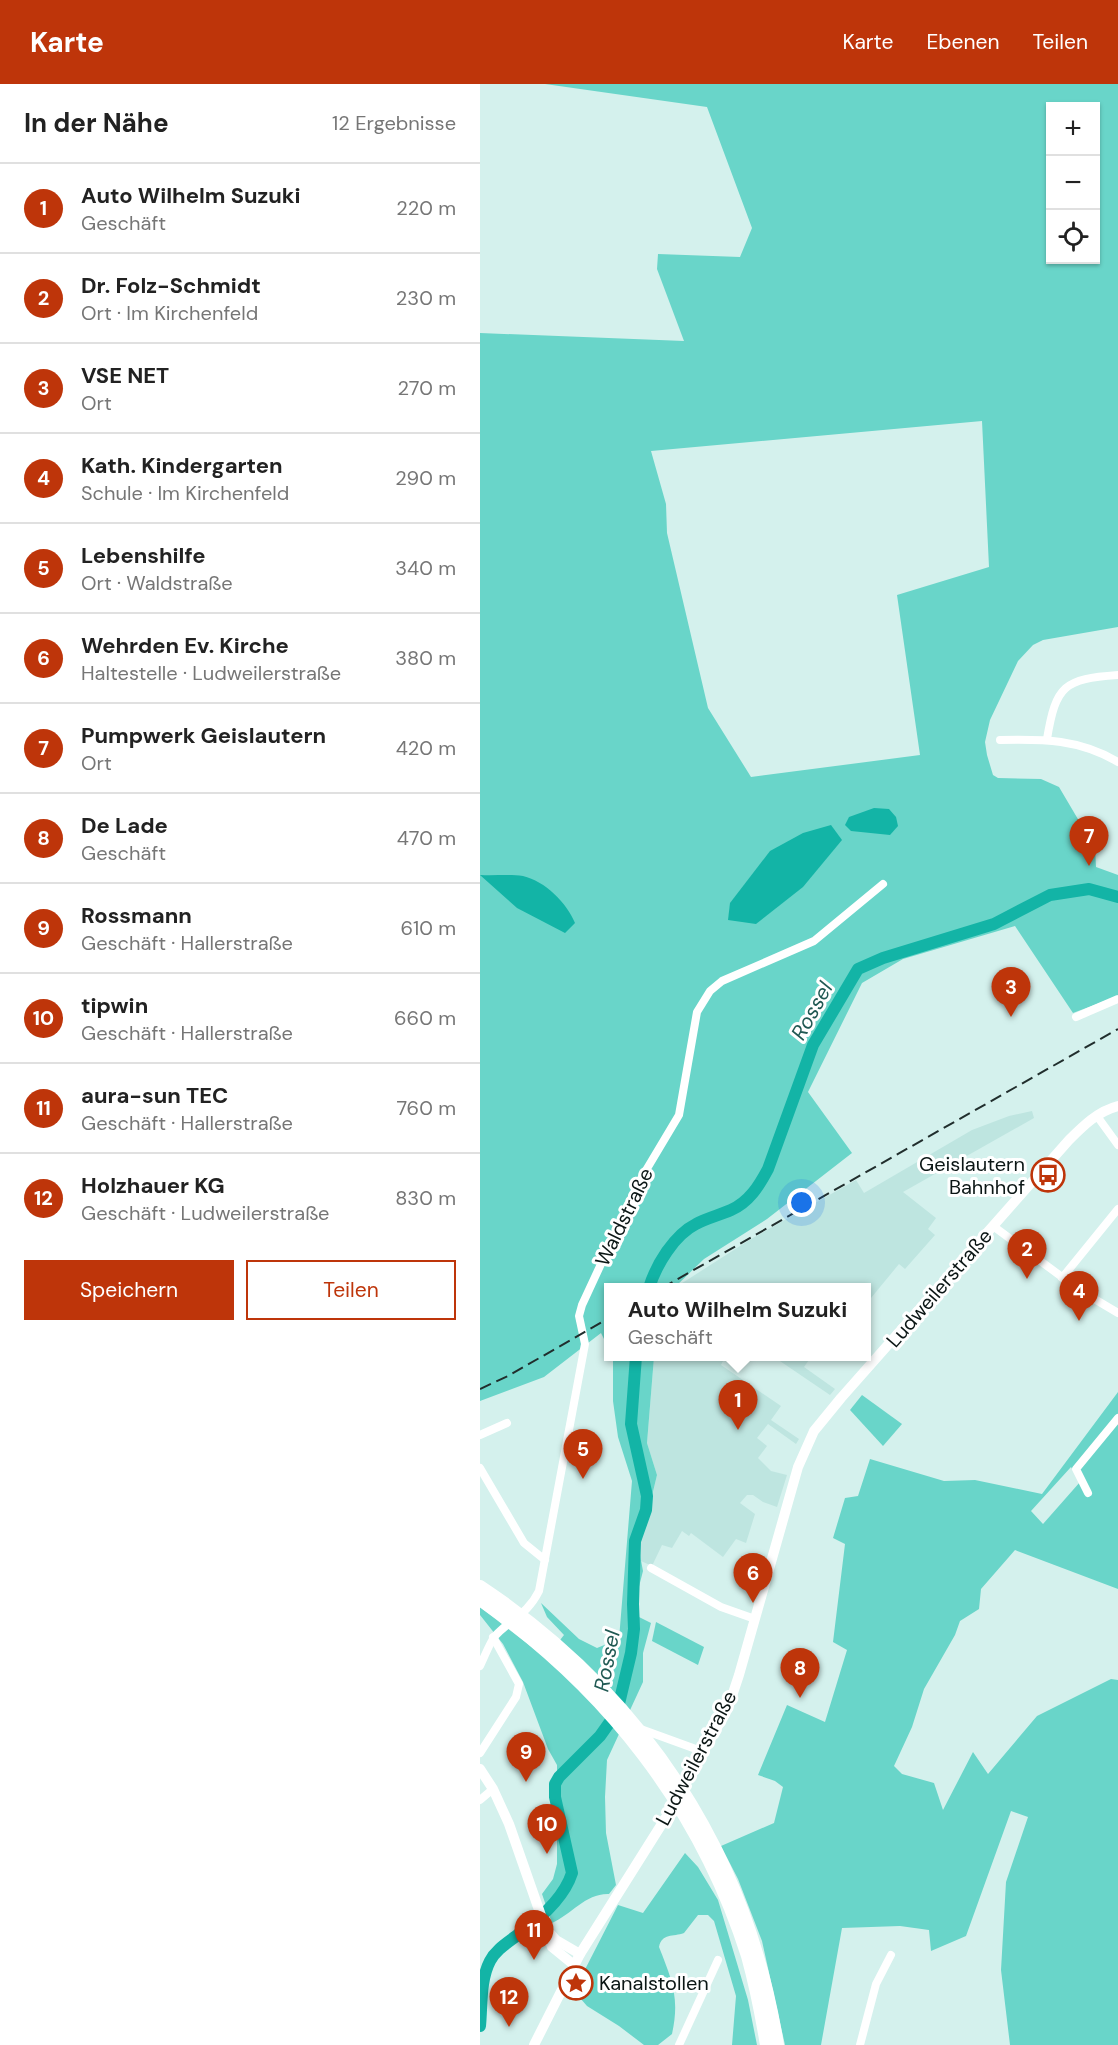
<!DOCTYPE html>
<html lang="de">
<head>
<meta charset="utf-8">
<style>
	:root { --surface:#fff; --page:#f2f2f2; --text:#222; --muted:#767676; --line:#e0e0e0; --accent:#be350a }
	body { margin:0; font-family:"DM Sans",sans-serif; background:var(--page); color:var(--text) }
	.controls { position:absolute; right:18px; top:18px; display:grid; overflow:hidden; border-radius:0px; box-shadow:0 2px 4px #0004 }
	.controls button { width:54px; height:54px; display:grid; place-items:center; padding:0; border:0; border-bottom:2px solid var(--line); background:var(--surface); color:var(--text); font:30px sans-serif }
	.you { position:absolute; left:322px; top:1119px; width:21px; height:21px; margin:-15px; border:4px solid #fff; border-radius:50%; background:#1a73e8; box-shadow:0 0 0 9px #1a73e833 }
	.badge { display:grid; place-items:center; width:39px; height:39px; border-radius:50%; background:var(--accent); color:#fff; font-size:20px; font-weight:700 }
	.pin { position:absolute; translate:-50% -50px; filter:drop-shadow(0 2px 3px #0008) }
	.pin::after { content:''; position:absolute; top:32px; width:21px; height:18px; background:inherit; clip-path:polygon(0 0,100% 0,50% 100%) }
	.popup { position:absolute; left:124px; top:1199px; width:267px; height:78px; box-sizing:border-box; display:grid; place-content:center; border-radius:0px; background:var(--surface); filter:drop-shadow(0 2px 4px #0005); font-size:20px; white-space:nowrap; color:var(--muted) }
	.popup b { font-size:22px; color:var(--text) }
	.popup::after { content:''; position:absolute; left:50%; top:100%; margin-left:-12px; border:12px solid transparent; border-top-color:var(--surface) }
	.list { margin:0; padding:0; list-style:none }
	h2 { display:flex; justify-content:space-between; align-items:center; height:78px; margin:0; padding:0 24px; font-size:26px }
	h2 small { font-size:20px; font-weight:400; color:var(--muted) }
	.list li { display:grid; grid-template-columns:39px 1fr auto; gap:18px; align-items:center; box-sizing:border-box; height:90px; padding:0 24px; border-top:2px solid var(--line) }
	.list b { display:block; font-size:22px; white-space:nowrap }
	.list p { margin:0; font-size:20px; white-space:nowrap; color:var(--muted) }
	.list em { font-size:20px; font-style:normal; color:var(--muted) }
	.actions { display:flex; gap:12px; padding:18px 24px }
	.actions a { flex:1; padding:14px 0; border:2px solid var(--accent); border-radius:0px; text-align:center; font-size:21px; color:var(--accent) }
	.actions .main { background:var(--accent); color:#fff }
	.icon { flex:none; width:33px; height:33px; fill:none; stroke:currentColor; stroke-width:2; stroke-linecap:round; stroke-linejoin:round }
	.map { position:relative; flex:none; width:638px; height:1961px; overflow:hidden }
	header { display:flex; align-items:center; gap:36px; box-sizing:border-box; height:84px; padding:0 30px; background:var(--accent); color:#fff }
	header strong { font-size:28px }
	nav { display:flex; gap:33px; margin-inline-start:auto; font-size:21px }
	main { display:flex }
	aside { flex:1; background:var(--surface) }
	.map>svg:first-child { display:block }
	.built { fill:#bee5e0 }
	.green { fill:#69d5c9; fill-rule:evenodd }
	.water { fill:#13b4a6 }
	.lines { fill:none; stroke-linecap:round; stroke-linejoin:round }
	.river { stroke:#13b4a6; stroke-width:12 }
	.street { stroke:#fff; stroke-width:8 }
	.secondary { stroke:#fff; stroke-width:10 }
	.highway { stroke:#fff; stroke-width:14 }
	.rail { stroke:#212e2d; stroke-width:2; stroke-dasharray:12 6; stroke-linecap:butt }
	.labels { text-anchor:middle; stroke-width:6; stroke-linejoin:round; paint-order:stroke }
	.poi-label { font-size:20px; fill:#0b1615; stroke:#fff; text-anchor:end }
	.street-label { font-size:20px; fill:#0b1615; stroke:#fff }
	.water-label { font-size:21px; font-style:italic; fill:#205953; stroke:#fff }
</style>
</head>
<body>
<header>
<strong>Karte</strong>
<nav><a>Karte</a><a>Ebenen</a><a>Teilen</a></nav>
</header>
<main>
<aside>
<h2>In der Nähe<small>12 Ergebnisse</small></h2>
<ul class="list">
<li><span class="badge">1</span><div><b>Auto Wilhelm Suzuki</b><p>Geschäft</p></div><em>220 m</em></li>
<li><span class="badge">2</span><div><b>Dr. Folz-Schmidt</b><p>Ort · Im Kirchenfeld</p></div><em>230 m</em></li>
<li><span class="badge">3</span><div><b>VSE NET</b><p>Ort</p></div><em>270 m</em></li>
<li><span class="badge">4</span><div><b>Kath. Kindergarten</b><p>Schule · Im Kirchenfeld</p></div><em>290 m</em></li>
<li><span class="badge">5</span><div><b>Lebenshilfe</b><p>Ort · Waldstraße</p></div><em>340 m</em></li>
<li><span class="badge">6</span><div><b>Wehrden Ev. Kirche</b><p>Haltestelle · Ludweilerstraße</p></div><em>380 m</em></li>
<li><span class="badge">7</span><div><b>Pumpwerk Geislautern</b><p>Ort</p></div><em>420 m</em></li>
<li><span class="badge">8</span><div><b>De Lade</b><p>Geschäft</p></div><em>470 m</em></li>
<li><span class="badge">9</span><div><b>Rossmann</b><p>Geschäft · Hallerstraße</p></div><em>610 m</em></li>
<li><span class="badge">10</span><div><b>tipwin</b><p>Geschäft · Hallerstraße</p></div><em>660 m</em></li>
<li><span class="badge">11</span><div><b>aura-sun TEC</b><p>Geschäft · Hallerstraße</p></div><em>760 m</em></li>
<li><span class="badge">12</span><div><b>Holzhauer KG</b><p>Geschäft · Ludweilerstraße</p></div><em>830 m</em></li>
</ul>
<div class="actions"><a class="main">Speichern</a><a>Teilen</a></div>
</aside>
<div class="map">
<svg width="638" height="1961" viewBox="0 0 638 1961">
	<rect width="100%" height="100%" fill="#d4f1ed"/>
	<g class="built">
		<path d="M552 1027 554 1034 423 1108 456 1134 448 1145 455 1151 425 1185 419 1180 391 1214 387 1211V1204L358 1203 354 1201 352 1204 196 1203 271 1155 376 1096 384 1109 492 1046 529 1032Z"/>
		<path d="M174 1273H245L241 1281 301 1322 291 1336 319 1355 316 1360 288 1340 277 1354 287 1362 278 1374 291 1387 307 1391 297 1423 283 1418 273 1411H267L260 1419 275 1430 266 1459 256 1455 243 1473 211 1449 209 1452 202 1447 192 1464 182 1461 172 1482 161 1477 159 1466 177 1391 167 1359Z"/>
		<path d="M294 1273H331L324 1283 355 1305 350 1311Z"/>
	</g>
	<g class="green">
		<path d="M65 0H638V543L563 556 553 561 538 577 510 636 505 658 507 671 513 691 518 694 561 695 579 703 615 764 616 783 638 791V912L593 929 535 842 423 875 382 899 328 1008 372 1069 287 1135 224 1175 195 1203 129 1204V1265L121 1249 64 1293 0 1317V249L204 257 177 185 178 170 260 173 272 144 227 23ZM570 22H616V176H570ZM502 337 509 483 417 511 440 671 271 693 228 624 187 449 186 420 171 367Z"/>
		<path d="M133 1273H174L167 1359 177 1391 159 1466 163 1487 154 1522 155 1531 171 1539 163 1569V1598L127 1676 125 1713 126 1749 136 1801 129 1810C106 1809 92 1830 72 1839L62 1810 73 1795 77 1780V1681L68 1665 43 1598 23 1560 0 1531V1523L66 1574 84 1551 67 1533 61 1519 99 1555 117 1564 139 1555 152 1397 138 1353 133 1317Z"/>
		<path d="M638 1308V1505L535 1466 501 1505 499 1525 480 1537 475 1551 444 1605 432 1643 414 1682 422 1690 454 1699 463 1726 493 1668 508 1690 557 1632 631 1595 638 1596V1961H530L521 1886 526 1798 548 1733 531 1727 486 1852 451 1867 449 1846 420 1842 362 1844 341 1961H305L282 1857 258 1795 241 1762 294 1739 303 1703 295 1697 278 1691 307 1621 345 1638 367 1566 353 1558 365 1460 353 1454 365 1414 378 1412 390 1375 464 1397 495 1396 562 1410ZM591 1383 600 1398 563 1440 551 1427Z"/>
		<path d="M382 1311 422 1340 403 1362 370 1326Z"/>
		<path d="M176 1538 224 1563 218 1581 172 1557Z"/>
		<path d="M205 1769 218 1783 238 1816 268 1916 277 1961H252L256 1912 234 1837 228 1831H218L204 1849C193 1853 182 1849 179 1863 192 1896 200 1914 192 1950L178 1961H164L139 1942 107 1922 94 1907 138 1821 163 1829Z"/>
	</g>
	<g class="water">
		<path d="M394 724 409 725 416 733 418 742 410 751 371 747 365 741 369 733Z"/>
		<path d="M351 741 362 756 323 803 276 840 248 836 250 819 290 767 323 749Z"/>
		<path d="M0 791C14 792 30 790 43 792 65 797 87 819 95 839L85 849 37 824Z"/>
	</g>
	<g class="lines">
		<g class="river">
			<path d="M169 1204C176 1181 194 1151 216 1140 227 1134 240 1131 251 1126 269 1118 279 1102 288 1085L333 961 378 885 403 874 514 840 570 811 609 805 638 813"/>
			<path d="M0 1942C2 1922 0 1896 10 1877 16 1865 29 1858 40 1849 61 1834 84 1814 92 1789L75 1713V1700L79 1693 120 1652 137 1628 151 1569 154 1545 153 1520 155 1457 166 1426 167 1412 151 1340 156 1272"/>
		</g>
		<g class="street">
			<path d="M567 655C576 601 584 595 638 591"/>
			<path d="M520 656C564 655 599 655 638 678"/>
			<path d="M596 933 638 915"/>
			<path d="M617 1032 638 1061"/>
			<path d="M513 1142 601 1207 638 1229"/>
			<path d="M582 1194 638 1125"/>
			<path d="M0 1351 27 1339"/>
			<path d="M0 1384 44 1459 65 1476"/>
			<path d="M608 1409 596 1385 638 1334"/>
			<path d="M171 1484 241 1523 275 1535"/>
			<path d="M0 1582C3 1576 12 1554 15 1552 32 1534 47 1531 59 1507L105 1260 99 1232 102 1221 159 1098 199 1031 217 928 230 907 242 897 334 857 403 800"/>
			<path d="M158 1644 224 1668"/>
			<path d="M0 1669 36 1613 39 1600 13 1553"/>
			<path d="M0 1716 13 1705"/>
			<path d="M199 1961 238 1876"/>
			<path d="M380 1961 396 1900 411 1871"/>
		</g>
		<g class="secondary">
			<path d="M0 1685 13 1705 29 1740 72 1863 94 1881"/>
			<path d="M69 1848 76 1856 100 1870"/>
			<path d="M54 1961 100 1870 190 1727 248 1624 259 1591 318 1383 334 1347 361 1314 589 1056C603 1042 618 1027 638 1022"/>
		</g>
		<g class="highway">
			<path d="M0 1503C162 1611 266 1768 297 1961"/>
			<path d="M0 1515C127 1604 221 1723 268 1872 276 1901 282 1931 287 1961"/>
		</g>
		<g class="rail">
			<path d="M182 1204 638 945"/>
			<path d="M0 1305 28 1292 129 1234"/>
		</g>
	</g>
	<defs>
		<symbol id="bus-ring" viewBox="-11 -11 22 22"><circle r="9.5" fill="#fff" stroke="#be350a" stroke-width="1.5"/><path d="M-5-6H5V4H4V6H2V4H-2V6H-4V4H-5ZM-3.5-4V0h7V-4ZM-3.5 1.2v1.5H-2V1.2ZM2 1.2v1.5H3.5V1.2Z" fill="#be350a"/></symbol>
		<symbol id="sight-ring" viewBox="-11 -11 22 22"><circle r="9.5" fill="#fff" stroke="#be350a" stroke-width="1.5"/><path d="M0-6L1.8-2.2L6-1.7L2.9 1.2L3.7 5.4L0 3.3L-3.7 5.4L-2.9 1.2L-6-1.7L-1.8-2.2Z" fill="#be350a"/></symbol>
	</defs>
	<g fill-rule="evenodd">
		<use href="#bus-ring" x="549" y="1072" width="38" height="38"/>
		<use href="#sight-ring" x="77" y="1880" width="38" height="38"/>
	</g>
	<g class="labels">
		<g class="poi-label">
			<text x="545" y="1087">Geislautern<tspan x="545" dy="23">Bahnhof</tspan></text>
			<text x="119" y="1906" text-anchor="start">Kanalstollen</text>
		</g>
		<g class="street-label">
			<text transform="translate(144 1133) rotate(-64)" y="7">Waldstraße</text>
			<text transform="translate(459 1204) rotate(-49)" y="7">Ludweilerstraße</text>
			<text transform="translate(216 1674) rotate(-62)" y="7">Ludweilerstraße</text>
		</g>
		<g class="water-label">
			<text transform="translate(332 927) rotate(-61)" y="7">Rossel</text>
			<text transform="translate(127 1577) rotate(-79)" y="7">Rossel</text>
		</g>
	</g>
</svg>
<div class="controls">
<button>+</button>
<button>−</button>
<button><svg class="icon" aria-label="locate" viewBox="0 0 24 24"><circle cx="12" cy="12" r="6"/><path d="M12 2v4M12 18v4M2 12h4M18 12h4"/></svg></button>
</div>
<div class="you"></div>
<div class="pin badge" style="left:258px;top:1346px">1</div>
<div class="popup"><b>Auto Wilhelm Suzuki</b>Geschäft</div>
<div class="pin badge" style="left:547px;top:1195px">2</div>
<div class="pin badge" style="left:531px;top:933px">3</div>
<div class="pin badge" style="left:599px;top:1237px">4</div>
<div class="pin badge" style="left:103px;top:1395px">5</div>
<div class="pin badge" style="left:273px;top:1519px">6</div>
<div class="pin badge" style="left:609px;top:782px">7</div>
<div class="pin badge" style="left:320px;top:1614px">8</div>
<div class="pin badge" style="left:46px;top:1698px">9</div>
<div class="pin badge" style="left:67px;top:1770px">10</div>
<div class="pin badge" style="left:54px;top:1876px">11</div>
<div class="pin badge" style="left:29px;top:1943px">12</div>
</div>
</main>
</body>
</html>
